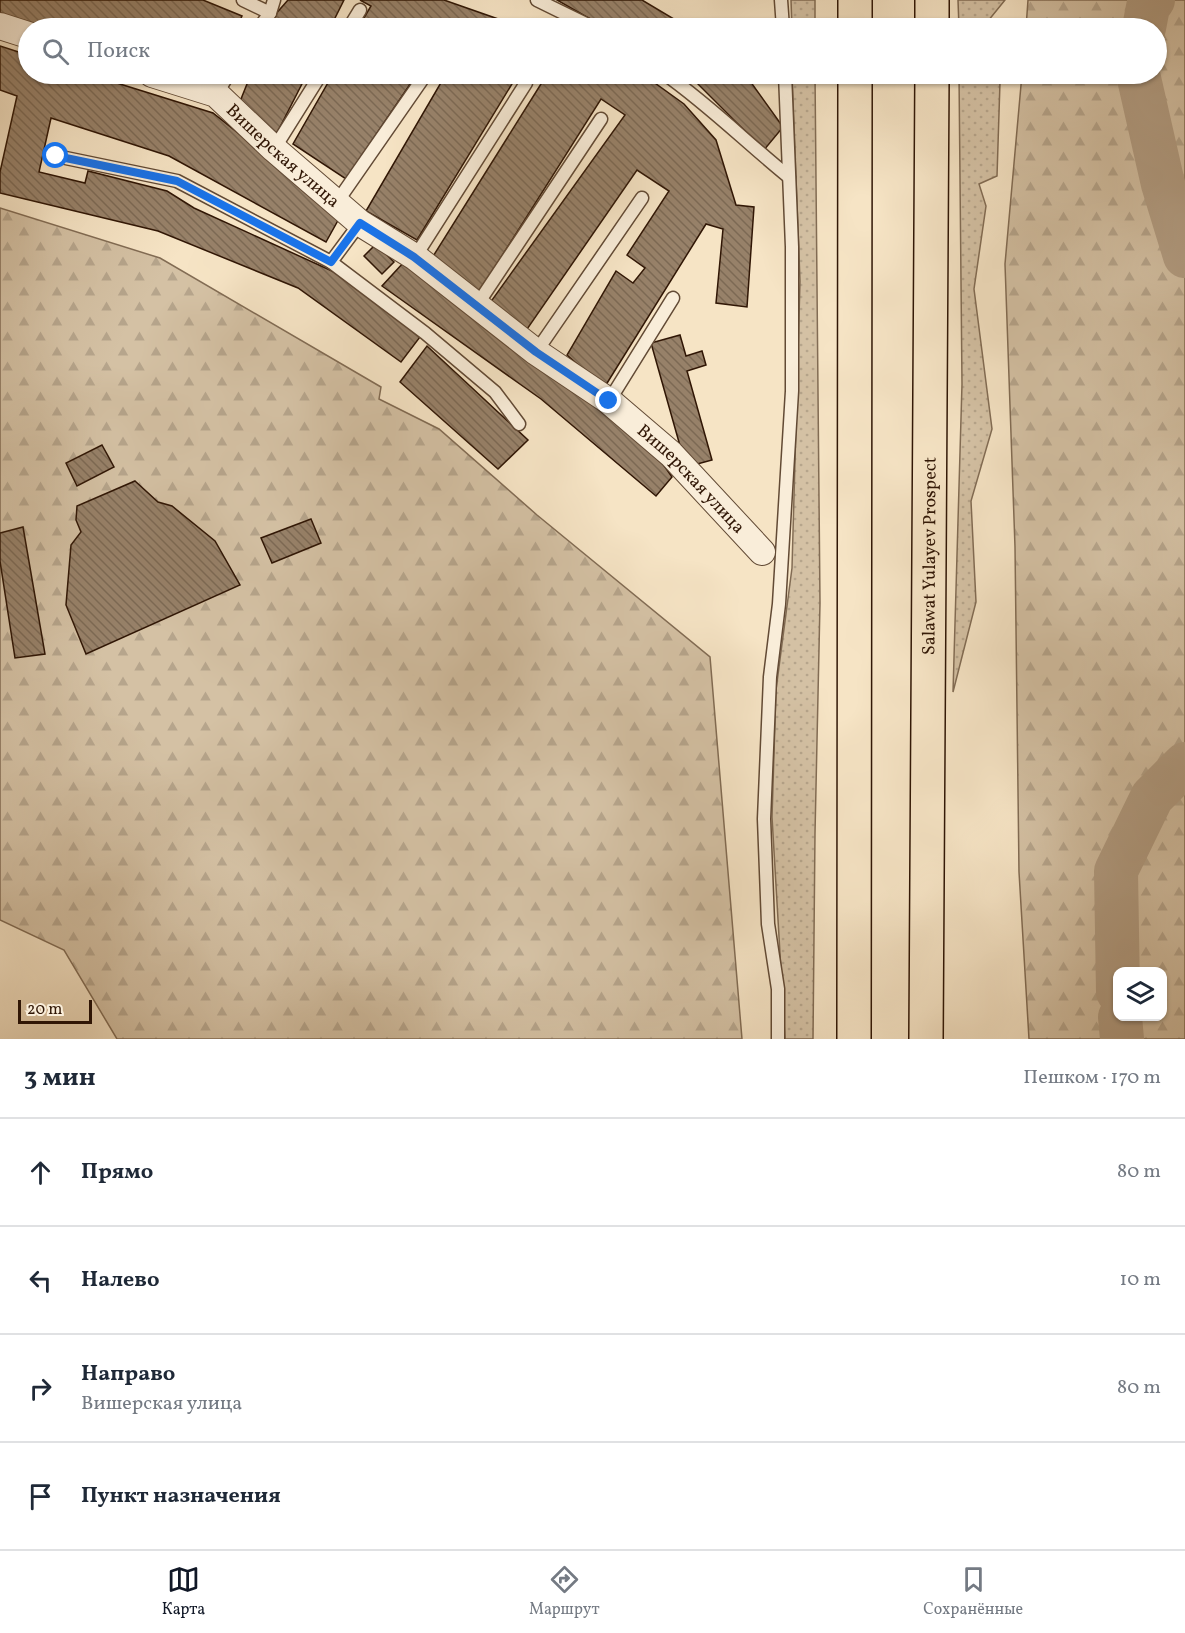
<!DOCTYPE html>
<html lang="ru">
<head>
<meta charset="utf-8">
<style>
	:root { --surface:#fff; --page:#f2f2f3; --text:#1f2937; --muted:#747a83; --line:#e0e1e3; --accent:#111827 }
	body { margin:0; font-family:Vollkorn,serif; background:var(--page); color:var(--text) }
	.controls { position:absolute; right:18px; bottom:18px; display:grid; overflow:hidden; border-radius:12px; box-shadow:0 2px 4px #0004 }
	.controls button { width:54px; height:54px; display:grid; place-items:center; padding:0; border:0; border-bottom:2px solid var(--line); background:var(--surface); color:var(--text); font:30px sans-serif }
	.scale { position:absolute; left:18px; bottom:15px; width:74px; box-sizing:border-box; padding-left:6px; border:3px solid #301605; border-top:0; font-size:16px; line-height:21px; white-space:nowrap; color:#301605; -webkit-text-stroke:4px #f9edd9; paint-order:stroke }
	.stop { position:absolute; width:18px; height:18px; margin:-14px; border:4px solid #1a73e8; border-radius:50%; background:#fff }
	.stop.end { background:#1a73e8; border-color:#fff; box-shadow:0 2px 6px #0008 }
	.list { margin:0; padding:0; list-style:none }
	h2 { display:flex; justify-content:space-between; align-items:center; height:78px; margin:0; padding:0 24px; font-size:26px }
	h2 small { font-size:20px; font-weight:400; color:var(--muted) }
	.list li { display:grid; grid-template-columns:39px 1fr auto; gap:18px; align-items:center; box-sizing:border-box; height:108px; padding:0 24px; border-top:2px solid var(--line) }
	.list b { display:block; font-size:22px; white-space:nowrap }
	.list p { margin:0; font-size:20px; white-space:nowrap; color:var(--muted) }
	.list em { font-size:20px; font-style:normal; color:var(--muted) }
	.icon { flex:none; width:33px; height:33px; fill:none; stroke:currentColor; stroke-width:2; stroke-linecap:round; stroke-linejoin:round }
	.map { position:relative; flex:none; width:1185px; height:1039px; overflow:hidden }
	.search { position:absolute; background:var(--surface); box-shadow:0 2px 4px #0004; left:18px; right:18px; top:18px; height:66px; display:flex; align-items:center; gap:15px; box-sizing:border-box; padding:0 21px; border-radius:33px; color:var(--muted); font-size:22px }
	.sheet { height:510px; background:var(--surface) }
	nav { display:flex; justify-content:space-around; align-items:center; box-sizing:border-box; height:84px; border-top:2px solid var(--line); background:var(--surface); font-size:16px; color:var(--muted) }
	nav a { display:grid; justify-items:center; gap:3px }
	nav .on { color:var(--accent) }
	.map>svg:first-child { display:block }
	.grass { fill:url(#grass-dots); stroke:#826c54; stroke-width:1.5 }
	.forest { fill:url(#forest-firs); stroke:#826c54; stroke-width:1.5; fill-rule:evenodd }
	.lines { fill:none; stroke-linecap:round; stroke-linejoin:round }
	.river { stroke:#b39e84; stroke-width:44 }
	.building { fill:url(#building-back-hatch); stroke:#301605; stroke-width:1.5 }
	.lane-casing { stroke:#624a35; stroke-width:15 }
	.street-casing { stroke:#624a35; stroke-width:28 }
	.primary-casing { stroke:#301605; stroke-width:36 }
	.lane { stroke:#f9edd9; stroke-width:12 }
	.street { stroke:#f9edd9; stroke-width:26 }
	.primary { stroke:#f6e4c5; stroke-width:33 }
	.route { stroke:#1a73e8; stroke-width:8 }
	.labels { text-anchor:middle; stroke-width:6; stroke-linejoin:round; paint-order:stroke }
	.street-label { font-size:18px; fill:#301605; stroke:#f9edd9 }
</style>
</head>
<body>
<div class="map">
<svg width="1185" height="1039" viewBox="0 0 1185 1039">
	<defs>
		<pattern id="grass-dots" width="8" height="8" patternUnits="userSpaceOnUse" patternTransform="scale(1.5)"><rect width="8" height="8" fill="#d4c1a4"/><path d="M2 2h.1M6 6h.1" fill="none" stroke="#b6a58c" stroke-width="1.8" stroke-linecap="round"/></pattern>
		<pattern id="forest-firs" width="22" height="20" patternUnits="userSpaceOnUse" patternTransform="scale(1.5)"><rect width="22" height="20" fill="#d4c1a4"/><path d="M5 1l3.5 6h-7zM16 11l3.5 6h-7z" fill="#b6a58c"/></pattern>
		<pattern id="building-back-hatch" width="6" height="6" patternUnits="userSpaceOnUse" patternTransform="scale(1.5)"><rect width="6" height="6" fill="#978169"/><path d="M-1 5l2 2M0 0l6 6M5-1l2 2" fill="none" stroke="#7c6954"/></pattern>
	</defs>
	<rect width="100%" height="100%" fill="#f6e4c5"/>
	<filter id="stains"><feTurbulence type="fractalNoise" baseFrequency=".00333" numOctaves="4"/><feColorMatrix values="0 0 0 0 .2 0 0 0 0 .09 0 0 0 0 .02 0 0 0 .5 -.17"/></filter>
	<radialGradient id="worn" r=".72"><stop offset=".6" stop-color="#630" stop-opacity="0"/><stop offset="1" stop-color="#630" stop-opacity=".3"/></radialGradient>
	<g class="grass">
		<path d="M791 0H815V28H792Z"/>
		<path d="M958 0H1005L988 21 989 28H959Z"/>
		<path d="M792 74H815L820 603 815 833 813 1039H785L772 817 776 690 792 568 800 281Z"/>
		<path d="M959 74H998L1000 82 997 176 979 184 986 206 974 289 992 429 971 501 976 602 953 692 962 384Z"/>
	</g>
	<g class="forest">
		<path d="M1028 0H1185V1039H1029L1019 872 1015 547 1005 264 1022 74H1156V28H1026ZM1118 972H1162V1017H1118Z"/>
		<path d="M0 208 160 258 381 387 379 399 439 429 537 515 710 657 742 1039H117L64 950 0 920Z"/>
	</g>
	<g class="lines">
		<g class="river">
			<path d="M1144 28 1148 7 1153 0"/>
			<path d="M1138 74 1163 184 1185 256"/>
			<path d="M1118 992 1116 871 1152 797 1185 764"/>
			<path d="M1120 1017 1122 1039"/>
		</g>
	</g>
	<g class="building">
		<path d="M0 0H203L242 16 237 28H34L0 19Z"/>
		<path d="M288 0H344L330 28H269L274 16Z"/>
		<path d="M360 0H444L524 28H358L371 6Z"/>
		<path d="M557 0H642L689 28H606Z"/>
		<path d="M0 46 28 55V74H88L213 113 341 215 326 242 169 156 51 118 39 172 85 183 88 171 167 191 194 208 343 276 420 337 401 362 298 288 158 231 0 193V172L17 96 0 90Z"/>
		<path d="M200 74H219L217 78Z"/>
		<path d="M251 74H307L276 135 237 109Z"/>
		<path d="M333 74H417L346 179 293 144Z"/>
		<path d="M446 74H518L417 240 366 211Z"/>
		<path d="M541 74H640L645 76 684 104 716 140 736 205 754 207 747 307 716 303 723 229 706 224 604 388 567 355 616 271 633 283 645 268 627 255 669 191 637 170 523 335 487 307 625 115 601 99 478 294 432 258 546 76Z"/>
		<path d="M684 74H745L783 127 764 150 692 78Z"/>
		<path d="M376 244 394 262 382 274 364 256Z"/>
		<path d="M404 262 645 438 672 477 656 496 541 399 382 286Z"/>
		<path d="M680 335 686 356 702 351 706 365 687 371 712 460 686 467 651 343Z"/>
		<path d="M427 346 528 440 498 469 400 382Z"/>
		<path d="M102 445 114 467 77 486 66 463Z"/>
		<path d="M135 481 158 502 172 506 215 541 240 585 86 654 66 605 71 545 81 532 76 520 77 506Z"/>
		<path d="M311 519 321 543 272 563 261 538Z"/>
		<path d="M23 527 45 654 15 658 0 561V533Z"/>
	</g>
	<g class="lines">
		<defs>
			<g id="lane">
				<path d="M243 0 270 13"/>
				<path d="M537 0 594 28"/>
				<path d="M781 0 783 28"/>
				<path d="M259 28 270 13 274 0"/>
				<path d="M349 28 360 10"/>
				<path d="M665 74C709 105 747 143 789 177"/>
				<path d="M216 94 229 74"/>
				<path d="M274 149 321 74"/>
				<path d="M56 156 177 181 331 262"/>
				<path d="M337 202 426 74"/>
				<path d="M360 223 331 262 425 333 495 392 519 424"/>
				<path d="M415 257 526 83"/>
				<path d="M477 305 601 119"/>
				<path d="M536 352 642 198"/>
				<path d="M609 401 673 298"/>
				<path d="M778 1039V989L768 924 764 819 770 677 779 604 792 391V247L785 74"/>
			</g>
			<g id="street">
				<path d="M0 26 28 35"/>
				<path id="s1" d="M152 74 216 94 274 149 360 223 415 257 536 352 609 401 671 454 762 552"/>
			</g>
			<g id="primary">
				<path d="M855 28V0"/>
				<path d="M932 28V0"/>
				<path d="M854 1039 855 74"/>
				<path id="s2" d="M926 1039 932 74"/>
			</g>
		</defs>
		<use href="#lane" class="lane-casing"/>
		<use href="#street" class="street-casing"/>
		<use href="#primary" class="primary-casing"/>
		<use href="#lane" class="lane"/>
		<use href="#street" class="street"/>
		<use href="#primary" class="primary"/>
	</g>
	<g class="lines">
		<path class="route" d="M56 156 177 181 331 262 360 223 414 257 536 352 609 401"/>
	</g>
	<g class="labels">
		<g class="street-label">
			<text dy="6" stroke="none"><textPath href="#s1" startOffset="158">Вишерская улица</textPath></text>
			<text dy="6" stroke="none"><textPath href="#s1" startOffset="680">Вишерская улица</textPath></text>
			<text dy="6" stroke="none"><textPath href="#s2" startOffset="483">Salawat Yulayev Prospect</textPath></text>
		</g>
	</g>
	<rect width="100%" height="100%" filter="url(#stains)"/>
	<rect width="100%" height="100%" fill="url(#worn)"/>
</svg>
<div class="controls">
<button><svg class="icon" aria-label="layers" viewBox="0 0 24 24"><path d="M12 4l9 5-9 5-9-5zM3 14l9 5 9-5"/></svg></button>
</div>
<div class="scale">20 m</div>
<div class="stop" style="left:56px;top:156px"></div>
<div class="stop end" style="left:609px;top:401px"></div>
<div class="search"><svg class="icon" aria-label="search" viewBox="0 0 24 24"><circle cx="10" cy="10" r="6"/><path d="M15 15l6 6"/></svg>Поиск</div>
</div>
<section class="sheet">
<h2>3 мин<small>Пешком · 170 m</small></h2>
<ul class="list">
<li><svg class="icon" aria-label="ahead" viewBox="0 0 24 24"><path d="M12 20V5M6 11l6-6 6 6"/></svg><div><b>Прямо</b></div><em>80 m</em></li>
<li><svg class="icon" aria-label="left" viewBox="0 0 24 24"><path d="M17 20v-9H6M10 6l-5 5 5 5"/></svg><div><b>Налево</b></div><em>10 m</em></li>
<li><svg class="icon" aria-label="right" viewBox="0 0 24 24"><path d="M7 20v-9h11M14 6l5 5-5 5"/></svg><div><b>Направо</b><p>Вишерская улица</p></div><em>80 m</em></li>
<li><svg class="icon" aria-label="arrive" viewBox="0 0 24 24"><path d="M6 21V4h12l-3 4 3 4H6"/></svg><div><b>Пункт назначения</b></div></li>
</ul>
</section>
<nav>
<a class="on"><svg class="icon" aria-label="map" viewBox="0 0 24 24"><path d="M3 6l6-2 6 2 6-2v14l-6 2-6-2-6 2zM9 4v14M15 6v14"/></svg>Карта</a>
<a><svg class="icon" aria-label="directions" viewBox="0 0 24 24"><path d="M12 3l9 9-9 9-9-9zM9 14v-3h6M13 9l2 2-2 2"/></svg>Маршрут</a>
<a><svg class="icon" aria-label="saved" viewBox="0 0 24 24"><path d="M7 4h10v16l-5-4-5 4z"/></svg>Сохранённые</a>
</nav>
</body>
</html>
